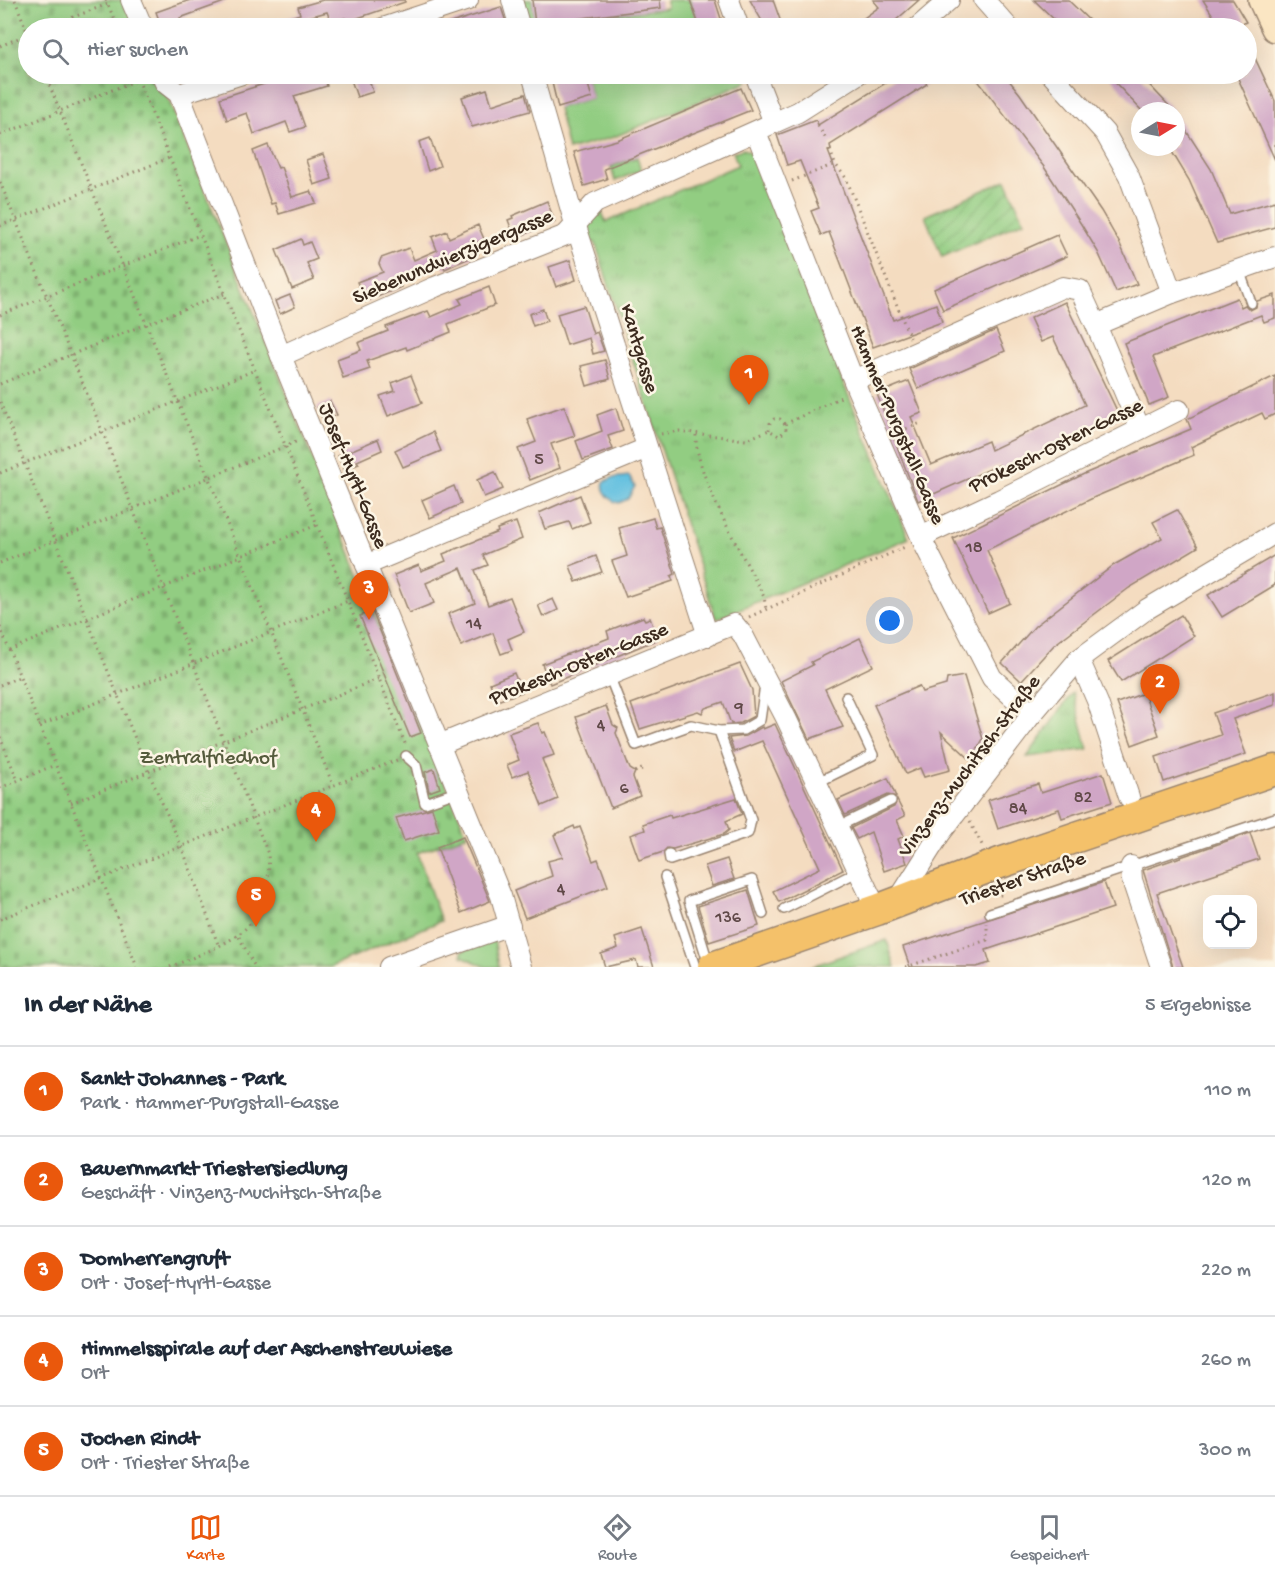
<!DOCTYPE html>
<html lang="de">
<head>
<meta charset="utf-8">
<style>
	:root { --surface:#fff; --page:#f2f2f3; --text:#1f2937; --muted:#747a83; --line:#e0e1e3; --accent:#ea580c }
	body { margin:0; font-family:"Gochi Hand",sans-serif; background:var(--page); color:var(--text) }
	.controls { position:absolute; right:18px; bottom:18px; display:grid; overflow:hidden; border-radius:12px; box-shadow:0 6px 24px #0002 }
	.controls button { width:54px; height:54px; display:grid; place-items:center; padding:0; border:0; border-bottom:2px solid var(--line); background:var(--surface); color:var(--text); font:30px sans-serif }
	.compass { position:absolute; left:1131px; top:102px; width:54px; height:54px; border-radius:50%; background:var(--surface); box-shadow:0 6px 24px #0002; rotate:80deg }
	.you { position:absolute; left:890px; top:621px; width:21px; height:21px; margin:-15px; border:4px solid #fff; border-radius:50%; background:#1a73e8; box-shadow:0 0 0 9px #1a73e833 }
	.badge { display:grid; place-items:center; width:39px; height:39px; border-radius:50%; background:var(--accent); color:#fff; font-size:20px; font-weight:700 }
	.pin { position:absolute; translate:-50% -50px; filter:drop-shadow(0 2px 3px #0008) }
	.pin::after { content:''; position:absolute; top:32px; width:21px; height:18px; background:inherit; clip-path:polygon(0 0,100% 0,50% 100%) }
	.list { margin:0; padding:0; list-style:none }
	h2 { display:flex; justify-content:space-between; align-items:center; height:78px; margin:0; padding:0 24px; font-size:26px }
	h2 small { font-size:20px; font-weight:400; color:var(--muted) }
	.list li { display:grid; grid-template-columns:39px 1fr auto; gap:18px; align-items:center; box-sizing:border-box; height:90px; padding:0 24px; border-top:2px solid var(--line) }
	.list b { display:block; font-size:22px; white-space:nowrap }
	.list p { margin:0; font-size:20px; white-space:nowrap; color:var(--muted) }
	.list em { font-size:20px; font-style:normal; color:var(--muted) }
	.icon { flex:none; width:33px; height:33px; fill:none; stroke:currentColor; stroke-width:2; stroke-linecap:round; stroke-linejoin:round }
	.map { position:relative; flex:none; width:1275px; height:967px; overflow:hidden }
	.search { position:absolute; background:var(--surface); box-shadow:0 6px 24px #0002; left:18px; right:18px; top:18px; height:66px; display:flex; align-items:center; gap:15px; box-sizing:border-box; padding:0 21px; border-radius:33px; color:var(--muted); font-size:22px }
	.sheet { height:528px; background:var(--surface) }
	nav { display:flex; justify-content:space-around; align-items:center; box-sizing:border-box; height:84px; border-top:2px solid var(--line); background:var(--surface); font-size:16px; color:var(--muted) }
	nav a { display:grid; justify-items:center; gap:3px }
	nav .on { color:var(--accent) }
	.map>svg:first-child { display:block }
	.grass { fill:#92cd82; stroke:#667c50; stroke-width:1.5 }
	.cemetery { fill:url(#cemetery-stones); stroke:#667c50; stroke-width:1.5 }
	.park { fill:url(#park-tufts); stroke:#667c50; stroke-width:1.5 }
	.garden { fill:url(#garden-furrows); stroke:#667c50; stroke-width:1.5 }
	.water { fill:#62c0e0; stroke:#4e757f; stroke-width:1.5 }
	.building { fill:#d0a6c6 }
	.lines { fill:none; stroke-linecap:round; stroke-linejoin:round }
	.service-casing { stroke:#98836f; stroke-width:12 }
	.minor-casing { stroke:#98836f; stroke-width:22 }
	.secondary-casing { stroke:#98836f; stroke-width:30 }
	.primary-casing { stroke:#98836f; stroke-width:33 }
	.path { stroke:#98836f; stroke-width:3; stroke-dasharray:1.5 4.5; stroke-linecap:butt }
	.service { stroke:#fff; stroke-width:9 }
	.minor { stroke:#fff; stroke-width:20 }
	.secondary { stroke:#fbe6c3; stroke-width:27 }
	.primary { stroke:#f4c16a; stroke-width:30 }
	.labels { text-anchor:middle; stroke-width:5; stroke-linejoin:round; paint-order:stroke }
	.number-label { font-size:18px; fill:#604948 }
	.street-label { font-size:21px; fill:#3b2a1e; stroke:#fcf5e5 }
	.park-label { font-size:21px; fill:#555b3c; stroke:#fcf5e5 }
</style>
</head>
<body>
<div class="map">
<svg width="1275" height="967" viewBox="0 0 1275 967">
	<defs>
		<pattern id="cemetery-stones" width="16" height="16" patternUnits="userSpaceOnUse" patternTransform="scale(1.5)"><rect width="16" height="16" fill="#92cd82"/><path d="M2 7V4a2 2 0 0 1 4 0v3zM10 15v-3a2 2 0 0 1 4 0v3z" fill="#7fb070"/></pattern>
		<pattern id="park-tufts" width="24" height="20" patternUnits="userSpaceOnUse" patternTransform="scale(1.5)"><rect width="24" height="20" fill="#92cd82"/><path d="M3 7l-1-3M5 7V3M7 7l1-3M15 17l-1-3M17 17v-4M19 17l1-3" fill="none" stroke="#7fb070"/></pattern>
		<pattern id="garden-furrows" width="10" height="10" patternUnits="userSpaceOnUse" patternTransform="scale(1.5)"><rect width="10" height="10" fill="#92cd82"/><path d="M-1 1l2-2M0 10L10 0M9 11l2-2" fill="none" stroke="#7fb070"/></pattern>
	</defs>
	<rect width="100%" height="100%" fill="#fcf5e5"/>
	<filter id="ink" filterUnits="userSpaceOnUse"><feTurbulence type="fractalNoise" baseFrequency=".0167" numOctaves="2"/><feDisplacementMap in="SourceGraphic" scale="12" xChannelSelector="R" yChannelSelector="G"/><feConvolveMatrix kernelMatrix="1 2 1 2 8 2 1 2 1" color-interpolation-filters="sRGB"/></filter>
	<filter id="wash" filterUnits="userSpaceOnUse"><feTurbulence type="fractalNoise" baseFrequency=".008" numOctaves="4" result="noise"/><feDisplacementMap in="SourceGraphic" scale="24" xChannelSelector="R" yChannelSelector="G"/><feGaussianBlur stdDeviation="1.35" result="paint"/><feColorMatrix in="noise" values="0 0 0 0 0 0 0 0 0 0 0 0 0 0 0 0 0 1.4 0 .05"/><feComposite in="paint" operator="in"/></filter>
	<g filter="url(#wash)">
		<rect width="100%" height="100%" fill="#f4dcc0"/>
		<g class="grass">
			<path d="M522 0H532L535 24 667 8V0H690L700 28H531Z"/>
			<path d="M585 74H746L748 81 614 137 568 150 558 108 592 98Z"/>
			<path d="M637 157 641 170 615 181 611 167Z"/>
			<path d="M494 939 499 967H486L462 956V951Z"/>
		</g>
		<path class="cemetery" d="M0 0H126L138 28H28V74H158L379 624 467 835 417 853 441 921 330 967H0Z"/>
		<g class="park">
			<path d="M743 149 757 155 762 164 758 167 824 336 831 339 841 364 838 371 909 538 716 619 595 242 589 243 586 225 601 210 606 222 738 165 733 152Z"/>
			<path d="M1073 692 1088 749 1027 757Z"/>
			<path d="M887 940 895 967H810Z"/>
		</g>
		<path class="garden" d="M1006 180 1024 221 942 257 925 216Z"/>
		<path class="water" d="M629 476 635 486 628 499 619 503C610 501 601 491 604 482L612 478Z"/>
		<g id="blocks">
			<g class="building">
				<path d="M190 0 227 1 180 18 184 28H162L156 12Z"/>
				<path d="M323 0H405V2L346 22 345 18 331 22 327 12 305 18 308 28H262V26L300 14 298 7Z"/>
				<path d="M532 0H660L661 8 535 24Z"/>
				<path d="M690 0H715L724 28H700Z"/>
				<path d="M750 0H773L783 28H766Z"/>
				<path d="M873 0H919L887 28H850L879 7Z"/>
				<path d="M1034 0H1068L1097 28H1063Z"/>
				<path d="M1203 0H1233L1246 22 1240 25 1242 28H1221Z"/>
				<path d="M501 7 508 28H441V26Z"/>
				<path d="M1246 39 1275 101V160L1236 74H1246Z"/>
				<path d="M295 74H324L327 86 294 96 305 127 290 132 286 122 254 134 247 113 227 120 220 98Z"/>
				<path d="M349 74H367L373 92 357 97Z"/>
				<path d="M550 74H585L592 98 558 108Z"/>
				<path d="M900 74H921L927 84 830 145 831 150 828 151 893 320 936 304 942 322 873 347 829 232 821 235 811 211 819 208 800 161 787 165 777 135 816 120 818 125Z"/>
				<path d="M973 74H1004L1020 94 1101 211 1120 244 1137 284 1116 292 1098 252 1081 224 1044 167Z"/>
				<path d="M1107 74H1139L1174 111H1142Z"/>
				<path d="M741 88 751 110 604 169 607 179 584 186 574 152 617 140Z"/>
				<path d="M487 89 492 105 525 94 530 111 472 127 462 97Z"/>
				<path d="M1176 115 1211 169 1230 214 1275 201V227L1217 243 1189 180 1169 147H1176Z"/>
				<path d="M430 138 440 166 428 171 419 142Z"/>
				<path d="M268 145 278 168 281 167 292 197 311 191 316 203 279 214 275 203 271 204 253 151Z"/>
				<path d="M323 154 332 179 314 185 306 160Z"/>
				<path d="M547 201 555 222 520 236 518 231 513 233 508 220 513 218 512 216Z"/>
				<path d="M478 225 484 239 474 244 478 254 445 269 442 264 419 272 398 281 401 287 365 302 357 282 383 272 379 264 381 258 409 248 414 260 437 250 432 237 447 231 449 238Z"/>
				<path d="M1057 235 1067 256 943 310 934 289Z"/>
				<path d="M301 239 303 245 310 242 317 259 307 263 314 280 292 289 276 250Z"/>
				<path d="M570 260 576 280 556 287 549 267Z"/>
				<path d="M489 287 495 305 448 324 451 332 407 350 406 347 367 361 370 369 343 378 337 359 361 350 358 343 388 331 386 327 428 311 431 317 462 304 459 299Z"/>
				<path d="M290 295 295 307 280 314 275 301Z"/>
				<path d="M1275 295V318L1264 322 1261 315 1153 357 1169 397 1149 405 1124 343 1237 298 1241 307 1245 305 1250 310 1256 307 1257 301Z"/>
				<path d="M1065 302 1120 417 1002 473 999 465 918 501 877 394 909 381 922 413 911 417 931 465 988 441 991 450 1085 405 1053 337 1041 342 1030 318Z"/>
				<path d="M584 306 593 334 597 332 604 351 593 354 589 338 567 345 557 314Z"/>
				<path d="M543 309 547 321 533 326 529 314Z"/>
				<path d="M996 330 1005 351 918 389 909 369Z"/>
				<path d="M605 360 610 379 587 386 581 366Z"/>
				<path d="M411 375 422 403 388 416 380 396 395 391 392 383Z"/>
				<path d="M1275 376V414L1265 419 1262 413 1191 447 1194 455 1095 497 987 550 1010 603 988 613 953 538 1084 474 1191 429 1187 419Z"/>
				<path d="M330 401 337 415 324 421 317 407Z"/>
				<path d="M564 406 575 436 551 444 560 468 530 480 518 449 536 442 527 419Z"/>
				<path d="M616 408 623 431 608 436 613 449 583 460 576 441 602 431 597 415Z"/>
				<path d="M433 432 441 451 403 467 395 450Z"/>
				<path d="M378 439 382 450 357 461 359 464 344 470 338 456Z"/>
				<path d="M495 472 503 489 484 497 477 480Z"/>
				<path d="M454 486 461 504 430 518 422 500Z"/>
				<path d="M580 495 590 522 572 529 569 522 545 529 539 513Z"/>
				<path d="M1177 510 1198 547 1129 588 1054 645 1021 681 1002 663 1035 626 1114 565 1162 538 1153 522Z"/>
				<path d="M653 518 656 528 660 527 675 574 671 576 673 581 626 597 612 561 627 556 619 528Z"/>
				<path d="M516 522 522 539 483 555 488 565 475 570 488 605 510 597 524 632 508 639 512 650 501 654 493 633 461 646 448 614 475 603 461 568 426 583 434 603 409 613 394 575 419 565 421 571 446 561 443 554 498 532 497 529Z"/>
				<path d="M1275 555V585L1222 617 1208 595Z"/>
				<path d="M596 556 602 572 576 582 570 566Z"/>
				<path d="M553 599 558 610 543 617 538 605Z"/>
				<path d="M372 611 421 733 410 737 360 616Z"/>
				<path d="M1181 615 1194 636 1121 682 1108 661Z"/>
				<path d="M643 617 645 620 650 618 658 639 550 684 542 664 609 638 607 631Z"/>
				<path d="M860 638 873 666 825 689 843 727 809 739 781 681 813 665 811 662Z"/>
				<path d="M740 664 752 690 754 716 741 723 731 724 723 702 705 708 702 713 698 711 640 729 631 704Z"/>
				<path d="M514 673 522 692 497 701 490 683Z"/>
				<path d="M964 676 983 739 971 760 941 732 950 770 924 777 920 768 906 774 874 705 919 686 922 692 946 685 947 679Z"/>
				<path d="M1275 692V705L1233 719 1246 754 1164 782 1156 757 1221 735 1213 713Z"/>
				<path d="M1144 693 1159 735 1132 745 1117 703Z"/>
				<path d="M606 706 613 725 618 728 616 733 630 769 635 772 633 777 640 796 611 808 576 717Z"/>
				<path d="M538 723 542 733 545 732 554 755 542 759 558 799 542 806 528 771 512 777 507 765 519 760 509 733Z"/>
				<path d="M775 724 843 870 779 902 773 891 820 868 762 741 734 752 729 738 746 736 762 727 763 729Z"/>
				<path d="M434 769 440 788 429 792 425 772Z"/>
				<path d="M1103 773 1112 802 1062 818 1059 809 998 829 988 800 1038 784 1041 793Z"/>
				<path d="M888 778 896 797 888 795 845 815 838 800Z"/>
				<path d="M736 798 742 814 726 821 729 830 724 834 673 849 667 848 663 852 639 860 630 835 645 830 643 824 670 815 671 818Z"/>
				<path d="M897 800 905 816 897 820 904 836 898 839 907 863 884 871 871 832 857 839 851 828 894 807Z"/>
				<path d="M432 808 439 830 404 841 396 818Z"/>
				<path d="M574 826 575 829 580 827 593 861 598 859 608 886 525 918 514 891 552 876 548 861 563 857 554 835Z"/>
				<path d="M1250 833 1259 859 1157 893 1183 967H1173L1143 870Z"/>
				<path d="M463 837 490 901 461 913 437 847Z"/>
				<path d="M727 859 734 879 712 886 705 866Z"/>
				<path d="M1104 882 1113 908 986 950 990 963 976 967H910L903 947Z"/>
				<path d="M748 890 759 926 709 942 698 906Z"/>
				<path d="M642 929 654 967H638L636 960 605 967 601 954 618 948 615 938Z"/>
			</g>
		</g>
	</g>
	<g filter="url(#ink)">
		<use href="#blocks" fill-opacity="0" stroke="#98836f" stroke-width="1.5"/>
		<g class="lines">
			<defs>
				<g id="service">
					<path d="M1239 270 1251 303"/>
					<path d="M609 675 636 745 691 725 719 731 743 730 760 720 765 685"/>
					<path d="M406 756 416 765 425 803 459 791"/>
					<path d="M816 783 873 755 846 697"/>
					<path d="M837 827 891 801"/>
					<path d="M669 854 670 860 748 833 751 820 719 731"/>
					<path d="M665 877 695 967"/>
					<path d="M784 909 857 872"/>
					<path d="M990 913 1275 818"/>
					<path d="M709 965 689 901 752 880 763 914"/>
				</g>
				<g id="minor">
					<path d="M131 0 143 28"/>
					<path d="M512 0 520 28"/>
					<path d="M729 0 739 28"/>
					<path d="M984 0 1009 28"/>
					<path d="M383 28 468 0"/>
					<path d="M917 28 949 0"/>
					<path d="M161 74 165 83 179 94 281 356 501 896 521 967"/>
					<path d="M532 74 573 217 708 636"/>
					<path d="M755 74 774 123"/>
					<path d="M1051 74 1105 133 1129 176 1172 293"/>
					<path d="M179 94 242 74"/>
					<path d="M756 132 857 389 925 546 992 678 1032 714"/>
					<path d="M1096 325 1140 429"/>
					<path d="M281 356 435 287 566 235 595 203 798 112 858 74"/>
					<path d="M854 380 1063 287 1080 290 1096 325 1172 293 1275 257"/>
					<path d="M922 539 931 532 999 500 1179 410"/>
					<path d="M366 565 647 448"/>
					<path d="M1079 659 1098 703 1129 797"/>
					<path d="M439 745 734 624 743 635 786 718 877 910"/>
					<path d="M1131 866 1132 880 1161 967"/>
					<path d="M897 902 940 834 1032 714 1079 659 1147 609 1275 533"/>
					<path d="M389 967 510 925"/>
				</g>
				<path id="secondary" d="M1262 0 1275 28"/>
				<path id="primary" d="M713 967 877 910 1000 863 1275 770"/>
			</defs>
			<use href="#service" class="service-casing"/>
			<use href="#minor" class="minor-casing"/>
			<use href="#secondary" class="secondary-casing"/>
			<use href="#primary" class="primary-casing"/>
			<g class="path">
				<path d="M15 0 28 34"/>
				<path d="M106 0 118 28"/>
				<path d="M44 28 108 4"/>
				<path d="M0 46 28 34"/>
				<path d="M45 74 333 785"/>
				<path d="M136 74 406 746"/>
				<path d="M818 126 826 139"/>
				<path d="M0 135 137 80"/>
				<path d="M830 150 835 164 846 178 910 338"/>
				<path d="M792 181 835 164"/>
				<path d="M0 182 103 433 268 854C274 931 230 942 170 967"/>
				<path d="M0 226 169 158"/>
				<path d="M0 315 200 235"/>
				<path d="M0 384 146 324 224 294"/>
				<path d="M0 402 148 771 183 850 219 947"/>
				<path d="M769 430 770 423 774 419H780L785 424"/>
				<path d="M895 433 921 423"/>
				<path d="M661 434 679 431 746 440 769 430 779 436 786 430 785 424 841 397"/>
				<path d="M696 435C695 477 744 556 764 597L766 609"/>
				<path d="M0 473 255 370"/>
				<path d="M0 563 298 441"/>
				<path d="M749 617 907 546"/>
				<path d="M0 627 137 967"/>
				<path d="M9 650 317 525"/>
				<path d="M0 685 19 677"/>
				<path d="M39 726 348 601"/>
				<path d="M0 737 18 781"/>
				<path d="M635 772 644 768"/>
				<path d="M0 788 55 765"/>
				<path d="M71 803 380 678"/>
				<path d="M970 822 982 845"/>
				<path d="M994 887 996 895H1003"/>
				<path d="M0 919 397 760"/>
				<path d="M239 937 255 967"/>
				<path d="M906 967 987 940V923"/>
			</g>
			<use href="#service" class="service"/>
			<use href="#minor" class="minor"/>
			<use href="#secondary" class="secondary"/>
			<use href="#primary" class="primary"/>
		</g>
	</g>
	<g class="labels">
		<g class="number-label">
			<text x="539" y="464">5</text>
			<text x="974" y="552">18</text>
			<text x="474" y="628">14</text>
			<text x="739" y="712">9</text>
			<text x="601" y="730">4</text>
			<text x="624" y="793">6</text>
			<text x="1083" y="802">82</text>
			<text x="1018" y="813">84</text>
			<text x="561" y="894">4</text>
			<text x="728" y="922">136</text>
		</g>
		<g class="street-label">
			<text transform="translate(452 255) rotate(-23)" y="7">Siebenundvierzigergasse</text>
			<text transform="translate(641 348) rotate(73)" y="7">Kantgasse</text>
			<text transform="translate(899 424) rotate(67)" y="7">Hammer-Purgstall-Gasse</text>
			<text transform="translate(1055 444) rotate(-26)" y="7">Prokesch-Osten-Gasse</text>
			<text transform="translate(355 475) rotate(68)" y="7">Josef-Hyrtl-Gasse</text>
			<text transform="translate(578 662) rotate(-22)" y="7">Prokesch-Osten-Gasse</text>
			<text transform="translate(968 765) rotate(-53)" y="7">Vinzenz-Muchitsch-Straße</text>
			<text transform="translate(1022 877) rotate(-19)" y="7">Triester Straße</text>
		</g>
		<g class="park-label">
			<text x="208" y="763">Zentralfriedhof</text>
		</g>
	</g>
</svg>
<div class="controls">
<button><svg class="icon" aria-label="locate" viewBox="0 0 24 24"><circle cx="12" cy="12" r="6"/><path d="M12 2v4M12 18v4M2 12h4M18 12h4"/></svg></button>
</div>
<svg class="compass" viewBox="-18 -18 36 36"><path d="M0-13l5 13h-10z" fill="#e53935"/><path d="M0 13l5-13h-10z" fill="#747a83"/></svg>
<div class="you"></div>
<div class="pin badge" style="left:749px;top:405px">1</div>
<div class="pin badge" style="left:1160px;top:714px">2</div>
<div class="pin badge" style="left:369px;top:620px">3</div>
<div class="pin badge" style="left:316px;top:842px">4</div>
<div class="pin badge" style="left:256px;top:927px">5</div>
<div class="search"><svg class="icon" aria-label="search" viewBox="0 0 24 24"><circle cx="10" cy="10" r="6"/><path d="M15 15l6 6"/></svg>Hier suchen</div>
</div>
<section class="sheet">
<h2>In der Nähe<small>5 Ergebnisse</small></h2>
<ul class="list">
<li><span class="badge">1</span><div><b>Sankt Johannes - Park</b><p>Park · Hammer-Purgstall-Gasse</p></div><em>110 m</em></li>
<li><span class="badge">2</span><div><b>Bauernmarkt Triestersiedlung</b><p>Geschäft · Vinzenz-Muchitsch-Straße</p></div><em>120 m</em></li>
<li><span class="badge">3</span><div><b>Domherrengruft</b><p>Ort · Josef-Hyrtl-Gasse</p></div><em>220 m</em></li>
<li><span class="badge">4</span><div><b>Himmelsspirale auf der Aschenstreuwiese</b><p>Ort</p></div><em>260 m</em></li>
<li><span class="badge">5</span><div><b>Jochen Rindt</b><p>Ort · Triester Straße</p></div><em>300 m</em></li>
</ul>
</section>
<nav>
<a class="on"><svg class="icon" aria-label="map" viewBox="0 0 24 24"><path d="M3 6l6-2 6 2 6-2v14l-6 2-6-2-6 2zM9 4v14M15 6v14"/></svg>Karte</a>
<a><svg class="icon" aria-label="directions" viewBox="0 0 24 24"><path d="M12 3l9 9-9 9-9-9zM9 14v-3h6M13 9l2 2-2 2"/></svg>Route</a>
<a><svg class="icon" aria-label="saved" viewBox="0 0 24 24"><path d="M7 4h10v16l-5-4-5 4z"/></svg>Gespeichert</a>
</nav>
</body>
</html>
